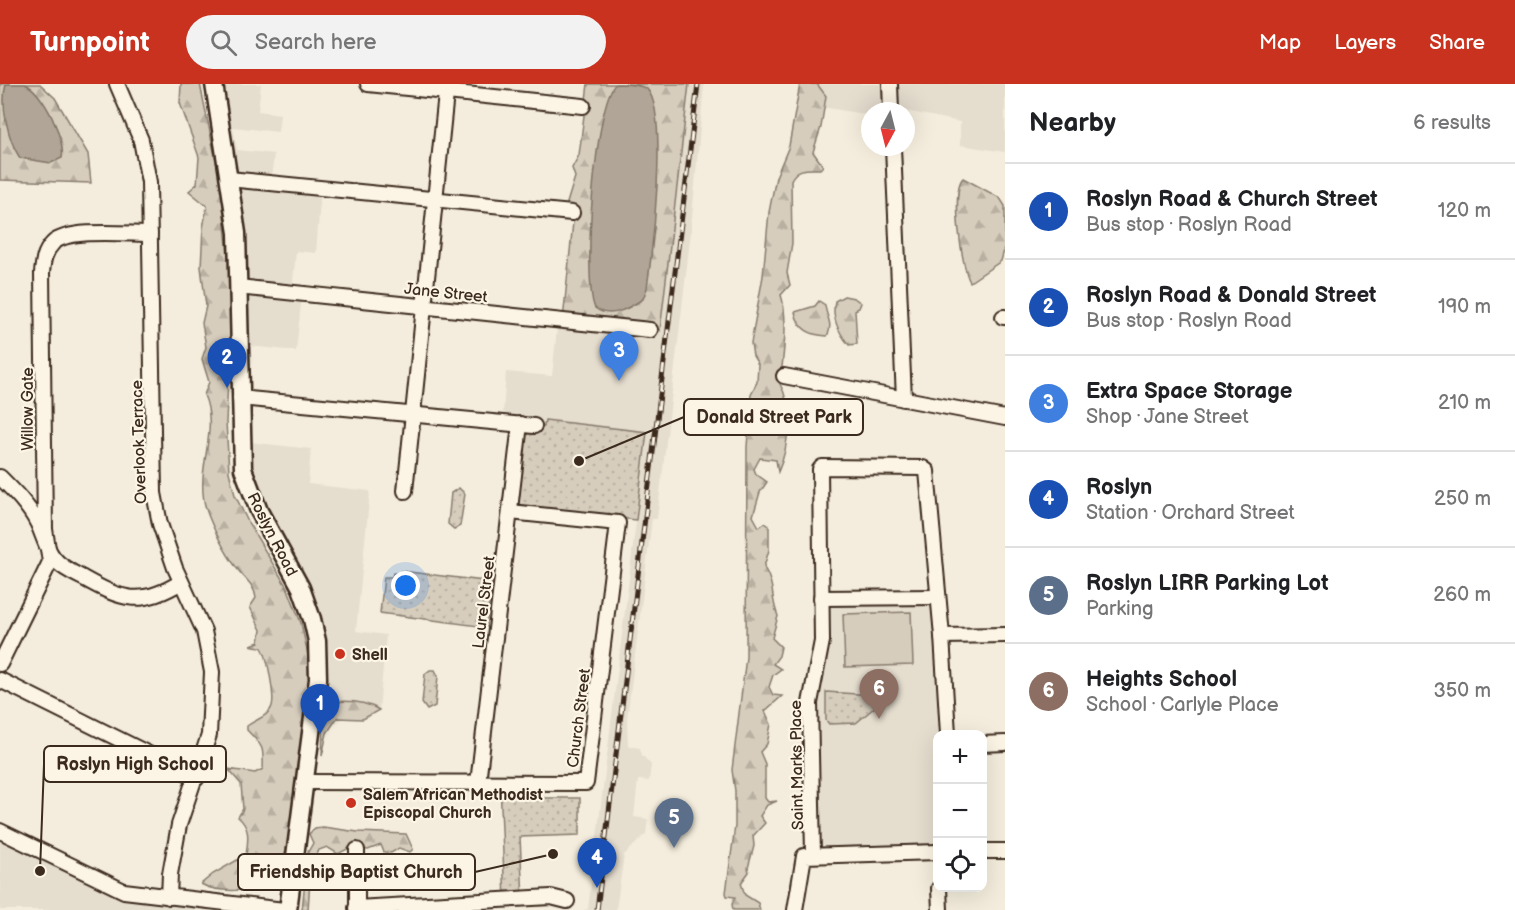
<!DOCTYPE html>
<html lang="en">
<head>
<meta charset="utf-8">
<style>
	:root { --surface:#fff; --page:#f2f2f2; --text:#202124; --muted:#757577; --line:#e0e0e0; --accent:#c8321e }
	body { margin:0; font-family:"Balsamiq Sans",sans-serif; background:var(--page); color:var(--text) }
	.controls { position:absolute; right:18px; bottom:18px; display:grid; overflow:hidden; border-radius:12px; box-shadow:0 6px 24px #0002 }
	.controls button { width:54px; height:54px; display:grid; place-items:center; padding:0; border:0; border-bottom:2px solid var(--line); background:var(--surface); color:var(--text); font:30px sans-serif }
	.compass { position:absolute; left:861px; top:18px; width:54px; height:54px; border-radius:50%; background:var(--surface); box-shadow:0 6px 24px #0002; rotate:187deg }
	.you { position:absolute; left:406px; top:502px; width:21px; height:21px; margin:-15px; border:4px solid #fff; border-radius:50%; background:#1a73e8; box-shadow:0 0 0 9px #1a73e833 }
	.badge { display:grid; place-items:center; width:39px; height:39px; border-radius:50%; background:var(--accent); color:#fff; font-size:20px; font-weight:700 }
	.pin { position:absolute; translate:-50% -50px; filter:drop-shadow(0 2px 3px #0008) }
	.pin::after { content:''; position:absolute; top:32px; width:21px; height:18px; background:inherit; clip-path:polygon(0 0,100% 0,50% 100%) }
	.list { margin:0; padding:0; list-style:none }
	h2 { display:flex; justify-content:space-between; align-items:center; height:78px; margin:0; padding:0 24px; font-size:26px }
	h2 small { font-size:20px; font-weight:400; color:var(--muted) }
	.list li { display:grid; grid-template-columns:39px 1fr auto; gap:18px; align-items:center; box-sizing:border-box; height:96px; padding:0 24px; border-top:2px solid var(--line) }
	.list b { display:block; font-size:22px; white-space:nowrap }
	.list p { margin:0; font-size:20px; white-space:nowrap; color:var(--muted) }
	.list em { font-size:20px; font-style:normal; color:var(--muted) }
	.icon { flex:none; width:33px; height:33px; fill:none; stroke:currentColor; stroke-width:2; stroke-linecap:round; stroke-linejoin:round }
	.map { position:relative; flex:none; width:1005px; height:826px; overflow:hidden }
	header { display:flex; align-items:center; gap:36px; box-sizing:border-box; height:84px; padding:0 30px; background:var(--accent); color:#fff }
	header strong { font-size:28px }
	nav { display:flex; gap:33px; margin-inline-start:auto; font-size:21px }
	.search { width:420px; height:54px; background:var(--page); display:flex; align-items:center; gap:15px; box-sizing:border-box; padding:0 21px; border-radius:33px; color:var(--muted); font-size:22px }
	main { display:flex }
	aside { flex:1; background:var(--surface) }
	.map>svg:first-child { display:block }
	.built { fill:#e5ddce }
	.green { fill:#d6cdbd; stroke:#887c6e; stroke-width:1.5 }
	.forest { fill:url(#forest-firs); stroke:#887c6e; stroke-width:1.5 }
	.park { fill:url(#park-dots); stroke:#887c6e; stroke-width:1.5 }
	.water { fill:#b0a596; stroke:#817466; stroke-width:1.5 }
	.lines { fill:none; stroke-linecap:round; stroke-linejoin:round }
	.minor-casing { stroke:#3b2a1e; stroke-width:18 }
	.major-casing { stroke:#3b2a1e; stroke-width:21 }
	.minor { stroke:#fcf5e5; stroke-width:14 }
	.major { stroke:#fcf5e5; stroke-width:16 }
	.rail-casing { stroke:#3b2a1e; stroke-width:5 }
	.rail { stroke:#fcf5e5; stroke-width:3; stroke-dasharray:9; stroke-linecap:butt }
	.poi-dot { fill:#c8321e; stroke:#fcf5e5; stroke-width:2 }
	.labels { text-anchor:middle; stroke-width:4.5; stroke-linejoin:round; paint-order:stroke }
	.street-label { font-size:16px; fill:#3b2a1e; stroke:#fcf5e5 }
	.poi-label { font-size:16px; font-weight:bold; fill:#3b2a1e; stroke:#fcf5e5; text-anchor:start }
	.leader { fill:none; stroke:#3b2a1e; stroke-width:2 }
	.callout-dot { fill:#3b2a1e; stroke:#fcf5e5; stroke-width:2 }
	.callout { fill:#fcf5e5; stroke:#3b2a1e; stroke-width:2 }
	.callout-label { font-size:18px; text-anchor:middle; font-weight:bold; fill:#3b2a1e }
</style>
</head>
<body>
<header>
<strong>Turnpoint</strong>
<div class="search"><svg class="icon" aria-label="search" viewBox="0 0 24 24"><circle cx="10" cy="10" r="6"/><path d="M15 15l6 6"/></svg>Search here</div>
<nav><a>Map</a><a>Layers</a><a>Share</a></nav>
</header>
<main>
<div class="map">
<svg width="1005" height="826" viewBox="0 0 1005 826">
	<defs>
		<pattern id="forest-firs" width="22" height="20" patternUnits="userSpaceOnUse" patternTransform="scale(1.5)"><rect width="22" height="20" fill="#d6cdbd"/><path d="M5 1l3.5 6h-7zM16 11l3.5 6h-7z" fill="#b9b0a2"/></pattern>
		<pattern id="park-dots" width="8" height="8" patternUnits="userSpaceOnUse" patternTransform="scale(1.5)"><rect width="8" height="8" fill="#d6cdbd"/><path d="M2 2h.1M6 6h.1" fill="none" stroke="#b9b0a2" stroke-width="1.8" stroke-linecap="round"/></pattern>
	</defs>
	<rect width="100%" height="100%" fill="#f4eddd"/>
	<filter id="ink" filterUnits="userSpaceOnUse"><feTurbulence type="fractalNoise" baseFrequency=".0167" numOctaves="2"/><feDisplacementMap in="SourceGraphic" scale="12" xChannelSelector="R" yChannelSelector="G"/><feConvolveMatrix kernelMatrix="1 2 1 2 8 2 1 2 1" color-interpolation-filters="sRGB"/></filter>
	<g filter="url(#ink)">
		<g class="built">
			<path d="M214 0H261L258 27 280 30 278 48 233 43 237 66 274 70 271 98 321 104 316 169 296 167 292 209 302 211 296 267 239 261 237 149Z"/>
			<path d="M689 0H704L690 156 657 435H652L627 635 628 662 640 664 642 671 651 681 649 697 638 696 634 733 648 735 646 750 624 771 616 826H583L588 825 647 349 545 336 544 343 506 339V330L503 329 506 288 552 292 558 235 660 247Z"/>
			<path d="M800 0H1005V68L960 61V38L906 27H870V31L797 19Z"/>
			<path d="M241 357 311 365 308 400 370 407 356 547 386 551 379 626 315 622 317 557 259 427Z"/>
			<path d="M938 513 948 650H938L937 768 814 770 813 703 821 514Z"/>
			<path d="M0 747 113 803 284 826H0Z"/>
		</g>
		<path class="green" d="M911 528 913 581 845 583 843 530Z"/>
		<g class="forest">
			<path d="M0 0H40L55 14 88 70 91 99 0 96Z"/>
			<path d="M181 0H200L221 101 232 211 226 338 229 388 235 411 249 440 288 505 301 539 319 620C339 616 362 615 379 626L363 635 337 634 327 649 322 672 323 646 331 629 319 626 284 775C280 784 278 795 268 800 252 808 216 809 201 800L213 790 246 771C248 756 251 744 238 733L243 725 241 700 228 685 255 689 263 685C264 661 262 662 247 646V642C255 636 269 632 272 622 275 613 267 567 261 563 260 563 252 562 251 561L259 558 261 546 250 523 256 514C254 499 244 495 236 483 225 468 212 443 206 425 194 386 220 348 204 311L209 298 202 275 206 263 202 239 206 222 201 183 203 144 207 122 189 107 197 100 199 73 180 19Z"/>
			<path d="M588 0H689L660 247 563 236 573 138 567 119 575 93 572 84 579 71Z"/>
			<path d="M800 0H817L826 12 821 43 813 68 823 82 820 85C808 85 797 83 791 96L792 159 787 189 790 201 781 211C789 235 783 274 780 300 793 323 789 363 778 388L776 376 760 374 754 385 756 390 767 398 760 408 753 432 759 443 765 439 769 442V466L764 483C776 504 770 513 778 532L772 554 781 563 779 572 773 580 781 585 773 591 769 603 773 611 782 612 765 627 771 640 767 660 760 668 765 680V714L768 718 777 717 767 721 760 732 765 739 753 752 754 762 748 784 749 788 741 799 745 811 758 819 760 826H733L732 820 735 813 727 812 726 809 735 742V707L732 686 746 573 747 363 751 310 757 298 758 280 753 272 751 259 763 192 769 128 776 93 789 62Z"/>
			<path d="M963 94 1000 114 1005 122V163L1001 177 970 198C961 182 951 105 963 94Z"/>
			<path d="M844 212 854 214 861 219 859 224 855 226 857 260 849 261C839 249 831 234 835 217Z"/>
			<path d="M819 217 825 221C826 233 834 240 827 252 810 251 799 246 795 228L815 222Z"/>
			<path d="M323 743 358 748 406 750 413 765 410 768 399 764 391 769 384 768 381 761 368 766 351 763 338 770 327 763 319 766 311 781 308 826H302L308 768 313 759 309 750 315 744Z"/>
		</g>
		<g class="park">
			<path d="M545 336 647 348 636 436 512 422 520 340 544 343Z"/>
			<path d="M459 404 465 410 460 442 454 445 448 440 451 409Z"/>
			<path d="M401 487 492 498 486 543 380 529 384 493H392L393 489 401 490Z"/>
			<path d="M430 586H435L438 592 435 622 427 626 422 619 425 590Z"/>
			<path d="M826 608 873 611 875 623 856 639 829 640 826 636Z"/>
			<path d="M500 699H517L518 714H580V751L520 753 523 815 505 816Z"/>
		</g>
		<g class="water">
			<path d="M6 0C11 0 20 0 25 0 43 7 66 56 62 74L51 79 20 74C8 56 0 21 6 0Z"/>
			<path d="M616 0C626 0 640 0 647 5 669 28 652 169 647 204L643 215C629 224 610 236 595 224 582 199 595 14 616 0Z"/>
		</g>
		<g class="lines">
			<defs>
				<g id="minor">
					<path d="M117 0 141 56 149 98 154 409 160 440 175 484 204 547 212 588 209 651 179 741 170 790 169 813"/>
					<path d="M368 0 583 22"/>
					<path d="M890 0 891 27"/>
					<path d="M893 63 904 315"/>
					<path d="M229 95 572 129"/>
					<path d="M238 203 650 246"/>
					<path d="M1003 233H1005"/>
					<path d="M784 292 1005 334"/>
					<path d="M240 314 534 342"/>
					<path d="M0 393C14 407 29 422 38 440 43 451 46 464 53 473 60 483 73 489 83 494 122 516 141 523 181 498"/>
					<path d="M405 407 447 0"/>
					<path d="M821 514 938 513"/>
					<path d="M942 552 1005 551"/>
					<path d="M0 580 50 478 45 445 42 189C43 178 44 168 53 159 69 144 127 150 150 150"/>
					<path d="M0 596 197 694"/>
					<path d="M982 660 1005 659"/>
					<path d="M306 698 586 699 618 439 510 428"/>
					<path d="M478 699 520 340"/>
					<path d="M0 747 124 807 284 826"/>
					<path d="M982 767H1005"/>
					<path d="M813 770 810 619 822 557 820 385 822 383 923 384 927 387 942 552 948 650"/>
					<path d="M939 804 940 826"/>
					<path d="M356 824 551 813 567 817"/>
					<path d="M357 826V766"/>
					<path d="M795 826 804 772 938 768"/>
				</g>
				<path id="major" d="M214 0 237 149 243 385 259 427 301 504 312 535 317 557 318 595 288 826"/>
			</defs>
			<use href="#minor" class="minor-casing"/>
			<use href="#major" class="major-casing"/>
			<use href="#minor" class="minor"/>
			<use href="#major" class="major"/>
			<defs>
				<path id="rail" d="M597 826 698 0"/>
			</defs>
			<use href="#rail" class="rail-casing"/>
			<use href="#rail" class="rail"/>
		</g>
	</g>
	<g class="poi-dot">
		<circle cx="340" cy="570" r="6"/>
		<circle cx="351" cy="719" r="6"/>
	</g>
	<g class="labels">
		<g class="street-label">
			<text transform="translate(446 208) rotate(6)" y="6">Jane Street</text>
			<text transform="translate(27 325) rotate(-90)" y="6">Willow Gate</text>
			<text transform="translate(138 358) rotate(-92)" y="6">Overlook Terrace</text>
			<text transform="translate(273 450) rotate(63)" y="6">Roslyn Road</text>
			<text transform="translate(483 518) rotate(-83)" y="6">Laurel Street</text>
			<text transform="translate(578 634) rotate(-83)" y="6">Church Street</text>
			<text transform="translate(796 681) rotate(-91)" y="6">Saint Marks Place</text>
		</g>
		<g class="poi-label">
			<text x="352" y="576">Shell</text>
			<text x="363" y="716">Salem African Methodist<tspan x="363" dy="18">Episcopal Church</tspan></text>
		</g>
	</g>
	<path class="leader" d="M579 377L684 333M40 787L44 680M553 770L475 788"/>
	<g class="callout-dot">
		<circle cx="579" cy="377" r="6"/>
		<circle cx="40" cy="787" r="6"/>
		<circle cx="553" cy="770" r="6"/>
	</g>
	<g class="callout">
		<rect x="684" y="315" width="179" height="36" rx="6"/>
		<rect x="44" y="662" width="182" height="36" rx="6"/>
		<rect x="238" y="770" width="237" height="36" rx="6"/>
	</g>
	<g class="callout-label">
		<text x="774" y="339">Donald Street Park</text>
		<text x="135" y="686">Roslyn High School</text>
		<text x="356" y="794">Friendship Baptist Church</text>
	</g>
</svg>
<div class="controls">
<button>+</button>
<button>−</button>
<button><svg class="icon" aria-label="locate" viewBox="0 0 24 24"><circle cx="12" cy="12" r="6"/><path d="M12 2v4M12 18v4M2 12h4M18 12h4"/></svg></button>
</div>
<svg class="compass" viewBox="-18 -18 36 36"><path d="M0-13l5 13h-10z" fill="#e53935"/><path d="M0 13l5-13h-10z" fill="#757577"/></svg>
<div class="you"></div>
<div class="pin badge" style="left:320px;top:650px;background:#1a4fb4">1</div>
<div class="pin badge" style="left:227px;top:304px;background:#1a4fb4">2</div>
<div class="pin badge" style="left:619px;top:297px;background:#3f7fe0">3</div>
<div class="pin badge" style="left:597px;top:804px;background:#1a4fb4">4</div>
<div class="pin badge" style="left:674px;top:764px;background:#5c6f8a">5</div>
<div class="pin badge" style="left:879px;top:635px;background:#8d6e63">6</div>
</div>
<aside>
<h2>Nearby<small>6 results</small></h2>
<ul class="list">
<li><span class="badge" style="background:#1a4fb4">1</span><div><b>Roslyn Road &amp; Church Street</b><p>Bus stop · Roslyn Road</p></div><em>120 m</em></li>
<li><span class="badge" style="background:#1a4fb4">2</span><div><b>Roslyn Road &amp; Donald Street</b><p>Bus stop · Roslyn Road</p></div><em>190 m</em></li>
<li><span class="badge" style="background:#3f7fe0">3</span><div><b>Extra Space Storage</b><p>Shop · Jane Street</p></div><em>210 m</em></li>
<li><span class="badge" style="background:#1a4fb4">4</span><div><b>Roslyn</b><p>Station · Orchard Street</p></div><em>250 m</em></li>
<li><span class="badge" style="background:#5c6f8a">5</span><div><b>Roslyn LIRR Parking Lot</b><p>Parking</p></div><em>260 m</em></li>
<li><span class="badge" style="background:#8d6e63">6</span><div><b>Heights School</b><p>School · Carlyle Place</p></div><em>350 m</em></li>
</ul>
</aside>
</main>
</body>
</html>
